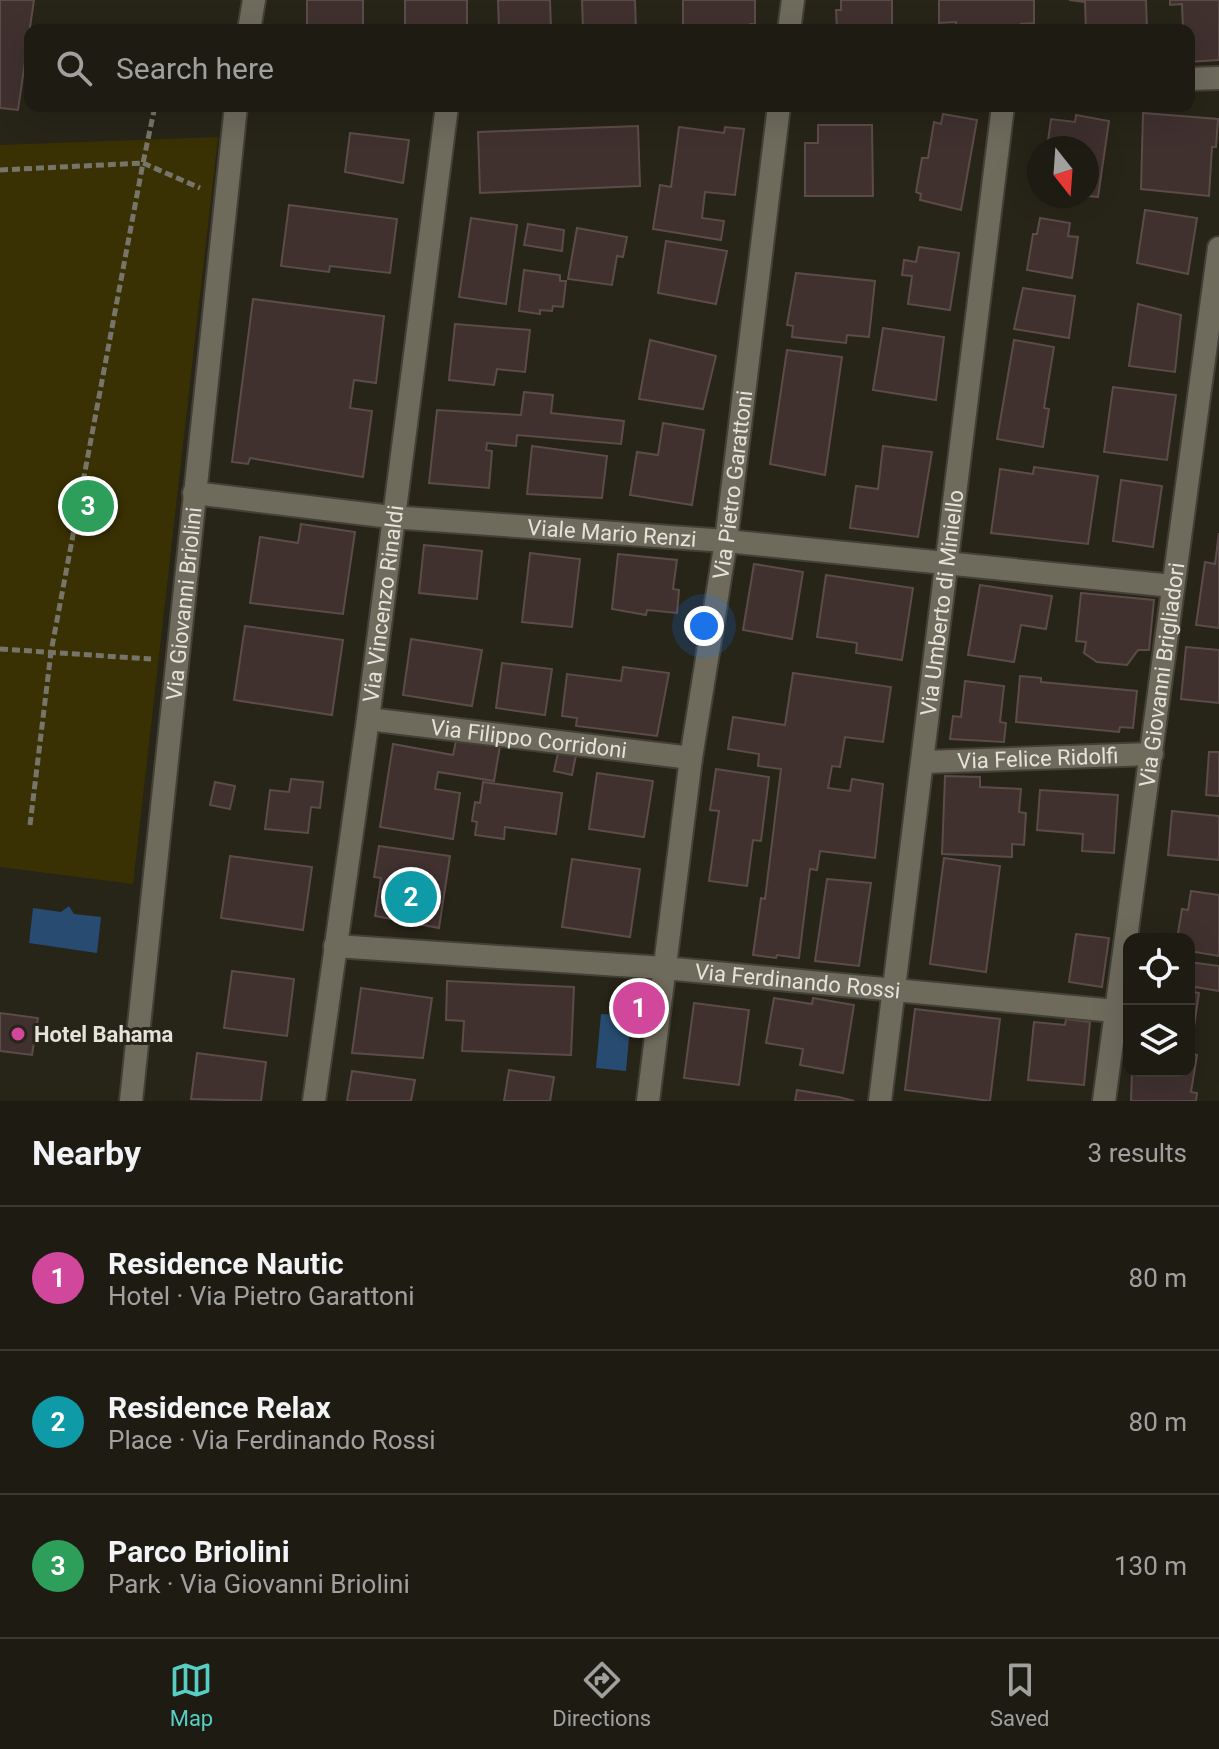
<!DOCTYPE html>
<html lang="en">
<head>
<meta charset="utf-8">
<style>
	:root { --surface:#1d1b12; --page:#2a2820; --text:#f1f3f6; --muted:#a0a19f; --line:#3b3932; --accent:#56cec3 }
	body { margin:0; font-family:Roboto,sans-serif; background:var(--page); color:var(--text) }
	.controls { position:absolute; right:24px; bottom:24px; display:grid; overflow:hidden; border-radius:16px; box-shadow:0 8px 32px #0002 }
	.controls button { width:72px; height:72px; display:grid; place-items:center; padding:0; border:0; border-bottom:2px solid var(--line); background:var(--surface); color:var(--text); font:40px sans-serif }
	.compass { position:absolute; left:1027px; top:136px; width:72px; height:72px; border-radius:50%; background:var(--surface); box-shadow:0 8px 32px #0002; rotate:163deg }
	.you { position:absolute; left:704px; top:626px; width:28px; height:28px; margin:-20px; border:6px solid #fff; border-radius:50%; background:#1a73e8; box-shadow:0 0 0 12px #1a73e833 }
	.badge { display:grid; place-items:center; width:52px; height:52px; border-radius:50%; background:var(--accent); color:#fff; font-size:26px; font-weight:700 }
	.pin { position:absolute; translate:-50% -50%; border:4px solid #fff; box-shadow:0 2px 8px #0006 }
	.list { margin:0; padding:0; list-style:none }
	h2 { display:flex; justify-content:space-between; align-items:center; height:104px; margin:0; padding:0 32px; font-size:34px }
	h2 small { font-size:26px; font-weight:400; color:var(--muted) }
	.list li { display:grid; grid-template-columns:52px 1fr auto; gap:24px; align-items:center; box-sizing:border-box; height:144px; padding:0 32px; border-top:2px solid var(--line) }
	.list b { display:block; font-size:30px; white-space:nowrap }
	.list p { margin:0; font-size:26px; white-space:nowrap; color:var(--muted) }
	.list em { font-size:26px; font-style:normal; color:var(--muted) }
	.icon { flex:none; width:44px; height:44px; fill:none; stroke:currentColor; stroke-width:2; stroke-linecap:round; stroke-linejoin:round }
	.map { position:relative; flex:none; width:1219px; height:1101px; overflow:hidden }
	.search { position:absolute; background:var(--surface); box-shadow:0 8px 32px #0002; left:24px; right:24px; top:24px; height:88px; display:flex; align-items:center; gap:20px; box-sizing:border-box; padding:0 28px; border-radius:16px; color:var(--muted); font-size:30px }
	.sheet { height:536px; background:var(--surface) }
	nav { display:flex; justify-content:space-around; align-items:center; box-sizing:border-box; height:112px; border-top:2px solid var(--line); background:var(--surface); font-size:22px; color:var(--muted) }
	nav a { display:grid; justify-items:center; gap:4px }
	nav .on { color:var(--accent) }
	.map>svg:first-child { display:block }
	.green { fill:#393103 }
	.water { fill:#284c71 }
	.building { fill:#40312f; stroke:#5c4c49; stroke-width:2 }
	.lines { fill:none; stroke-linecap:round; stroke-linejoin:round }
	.minor-casing { stroke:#434037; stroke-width:26 }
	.path { stroke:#77756a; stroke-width:5; stroke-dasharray:8 4; stroke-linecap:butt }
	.minor { stroke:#6e6b5d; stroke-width:22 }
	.hotel-dot { fill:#d1479c; stroke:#272418; stroke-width:3 }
	.labels { text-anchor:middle; stroke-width:6; stroke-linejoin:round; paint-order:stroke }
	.street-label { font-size:22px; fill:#e4e2da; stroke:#272418 }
	.poi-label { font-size:22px; font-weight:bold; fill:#e4e2da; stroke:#272418; text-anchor:start }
</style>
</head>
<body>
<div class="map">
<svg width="1219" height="1101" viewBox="0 0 1219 1101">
	<rect width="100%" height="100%" fill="#272418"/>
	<path class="green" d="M218 137 133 884 0 867V145Z"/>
	<g class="water">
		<path d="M69 906 74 914 101 917 97 953 29 943 33 908 61 912Z"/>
		<path d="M601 1014 631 1016 626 1071 596 1068Z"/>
	</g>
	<g class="building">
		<path d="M0 0H34L18 110 0 108Z"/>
		<rect x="307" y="0" width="56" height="30"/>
		<rect x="405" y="0" width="62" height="30"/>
		<path d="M498 0H550L551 30H499Z"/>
		<path d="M582 0H635L636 30H583Z"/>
		<path d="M683 0H755V24H750V30H683Z"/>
		<path d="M841 0H892V30H837L836 10H841Z"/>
		<path d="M939 0H1034V23L1021 24V30H956V22L939 23Z"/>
		<path d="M1069 0H1146L1147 30H1086L1085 2Z"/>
		<path d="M1170 0H1219V60L1189 62V30H1183L1182 4 1170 5Z"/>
		<path d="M1143 113 1218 119 1216 147H1212L1209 196 1141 189Z"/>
		<path d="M943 114 977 120 961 210 920 200 921 194 916 192 922 158H928L934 122 941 124Z"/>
		<path d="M1076 115 1109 121 1098 197 1087 196V148H1047L1051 119 1075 122Z"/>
		<path d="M818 125H872L873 196H805V143H818Z"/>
		<path d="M638 126 640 186 480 193 478 132Z"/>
		<path d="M679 127 724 133 725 127 744 129 735 195 705 192 702 218 724 221 721 240 653 229 660 185 671 187Z"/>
		<path d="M350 133 409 140 403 183 345 172Z"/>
		<path d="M289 205 397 219 390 273 330 266 329 272 281 266Z"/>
		<path d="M1145 210 1197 218 1188 274 1137 263Z"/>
		<path d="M471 218 517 225 506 304 459 297Z"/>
		<path d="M1040 218 1070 223 1068 236 1078 237 1072 278 1027 270 1033 234H1037Z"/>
		<path d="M528 224 564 230 562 251 524 245Z"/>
		<path d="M577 228 627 237 623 257 617 256 612 285 568 279Z"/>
		<path d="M666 241 727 251 716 304 658 293Z"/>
		<path d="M919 247 959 253 950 310 908 304 912 276 902 275 904 260 916 262Z"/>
		<path d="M524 270 560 275V281H566L563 307 553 306 552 311 540 310V314L519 311Z"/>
		<path d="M796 273 875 281 869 337 847 335 846 343 792 337 793 326 787 325Z"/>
		<path d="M1023 288 1075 296 1069 338 1014 329Z"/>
		<path d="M253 299 384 316 376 383 354 380 350 408 372 411 363 477 250 458 248 464 232 462Z"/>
		<path d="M1138 304 1181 315 1175 372 1129 366Z"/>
		<path d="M455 324 530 330 525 372 497 369 494 385 449 380Z"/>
		<path d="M883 328 944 337 936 400 873 390Z"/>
		<path d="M650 340 716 356 703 409 639 399Z"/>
		<path d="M1014 340 1054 347 1044 408 1049 409 1043 447 997 439Z"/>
		<path d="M787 350 842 357 825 475 770 464Z"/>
		<path d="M1113 387 1176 395 1167 460 1104 452Z"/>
		<path d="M524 392 553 395 551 413 624 421 621 444 517 435 516 446 487 443 486 450 492 451 489 488 429 483 437 410 521 415Z"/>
		<path d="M663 423 704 430 692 505 630 495 637 452 658 455Z"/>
		<path d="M532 446 607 456 602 498 527 494Z"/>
		<path d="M883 446 932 452 918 537 850 528 856 486 878 489Z"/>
		<path d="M1034 467 1098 476 1088 544 991 533 1000 469 1033 474Z"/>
		<path d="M1121 480 1162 486 1153 547 1113 541Z"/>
		<path d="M301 524 355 532 343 614 250 603 260 537 298 543Z"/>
		<path d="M1219 533V628L1196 625 1205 562 1215 564Z"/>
		<path d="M424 545 482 551 477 599 419 593Z"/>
		<path d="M530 553 580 559 572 627 522 622Z"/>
		<path d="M618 554 677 560 673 589 679 590 677 613 647 610 646 615 612 609Z"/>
		<path d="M754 564 803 572 792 639 743 630Z"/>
		<path d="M826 575 913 588 902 660 856 653 857 643 817 637Z"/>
		<path d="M980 585 1052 596 1046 629 1021 625 1014 662 968 655Z"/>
		<path d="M1081 593 1154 600 1149 650H1138L1127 665 1097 662 1084 653 1086 642 1076 641Z"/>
		<path d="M245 626 343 640 332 715 234 700Z"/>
		<path d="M411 639 482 650 472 706 403 695Z"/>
		<path d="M1186 647 1219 650V703L1181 699Z"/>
		<path d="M502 663 552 669 545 715 496 708Z"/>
		<path d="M623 667 669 673 657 736 576 726 577 718 562 716 567 674 621 681Z"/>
		<path d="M793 673 891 687 883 742 845 737 840 767 832 766 828 788 850 791 852 779 883 784 875 858 820 851 817 870 810 869 799 958 777 955 776 958 753 955 761 898 765 899 781 769 758 766 759 754 728 749 733 717 785 725Z"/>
		<path d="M1020 676 1041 678V682L1137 691 1133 728 1120 727 1119 732 1016 722Z"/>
		<path d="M965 681 1004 686 1000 722 1006 723 1004 742 950 739 953 716 961 717Z"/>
		<path d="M456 741 500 746 494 781 438 772 435 789 460 793 453 839 380 827 393 744 453 755Z"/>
		<path d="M1209 752H1219V796L1206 795Z"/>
		<path d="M558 753 576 755 572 775 554 771Z"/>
		<path d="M716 769 769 777 761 841 753 840 747 886 709 881 719 811 710 810Z"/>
		<path d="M597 773 653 781 644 837 589 829Z"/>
		<path d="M945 776 980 777V787L1021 789 1019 812 1026 813 1024 845 1012 844V857L942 854Z"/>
		<path d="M291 779 323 782 320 808 311 807 308 833 265 829 270 790 289 792Z"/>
		<path d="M215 782 235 786 230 809 210 805Z"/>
		<path d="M483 782 562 793 556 834 505 827 504 839 475 835 477 822 472 821 475 802 480 803Z"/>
		<path d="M1040 790 1118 795 1114 853 1082 851 1083 834 1037 830Z"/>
		<path d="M1172 811 1219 816V860L1168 855Z"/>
		<path d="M379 846 450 856 439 928 375 916 381 878 374 877Z"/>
		<path d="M230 856 312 867 303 930 221 918Z"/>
		<path d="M944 858 1000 866 986 972 930 964Z"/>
		<path d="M572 859 640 869 630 937 562 927Z"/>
		<path d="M827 879 871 883 859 966 815 961Z"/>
		<path d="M1191 891 1219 895V956L1189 951V939H1177L1182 909 1188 910Z"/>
		<path d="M1076 934 1109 938 1102 987 1069 982Z"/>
		<path d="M1189 962 1219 966V991L1195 987 1194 992 1199 993 1190 1053 1197 1055 1191 1092 1197 1093 1196 1101H1131L1132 1071H1189Z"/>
		<path d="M232 971 294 979 287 1036 224 1028Z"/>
		<path d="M447 981 574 987 571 1055 462 1051 464 1021 446 1020Z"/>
		<path d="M361 988 432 998 423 1058 352 1053Z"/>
		<path d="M774 998 812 1004 813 998 854 1005 843 1073 800 1065 803 1049 766 1043Z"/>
		<path d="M694 1003 749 1010 739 1085 684 1078Z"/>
		<path d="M915 1009 1000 1019 990 1101 905 1090Z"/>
		<path d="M0 1013 38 1018 32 1055 0 1051Z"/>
		<path d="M1066 1019 1090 1022 1084 1085 1028 1080 1034 1022 1065 1025Z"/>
		<path d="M197 1053 266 1062 261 1101 191 1099Z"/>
		<path d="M509 1070 554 1077 550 1101H504Z"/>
		<path d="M352 1071 415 1080 411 1101H347Z"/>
		<path d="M797 1090 839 1097 854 1101H795Z"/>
	</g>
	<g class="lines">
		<defs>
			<g id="minor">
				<path d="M249 30 254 0"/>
				<path d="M789 30 793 0"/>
				<path d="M1189 79 1219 78"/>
				<path id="s1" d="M194 493 391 517 726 541 1173 586"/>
				<path id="s2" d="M368 719 691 758"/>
				<path id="s3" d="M924 762 1152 754"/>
				<path id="s4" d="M335 946 664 968 1115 1011"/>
				<path id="s5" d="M131 1101 236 106"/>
				<path id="s6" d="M314 1101 368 719 447 106"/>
				<path id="s7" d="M648 1101 691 758 726 541 779 106"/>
				<path id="s8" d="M880 1101 1003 106"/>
				<path id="s9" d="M1104 1101 1219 248"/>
			</g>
		</defs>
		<use href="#minor" class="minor-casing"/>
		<g class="path">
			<path d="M0 170 143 163 155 106"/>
			<path d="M0 649 151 659"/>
			<path d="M30 825 51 652 143 163 200 188"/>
		</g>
		<use href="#minor" class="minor"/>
	</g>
	<circle class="hotel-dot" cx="18" cy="1034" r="8"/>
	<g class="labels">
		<g class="street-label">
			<text dy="8" stroke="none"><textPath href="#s7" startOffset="622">Via Pietro Garattoni</textPath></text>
			<text dy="8" stroke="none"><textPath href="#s1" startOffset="420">Viale Mario Renzi</textPath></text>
			<text dy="8" stroke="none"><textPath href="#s5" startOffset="500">Via Giovanni Briolini</textPath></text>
			<text dy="8" stroke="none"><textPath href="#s6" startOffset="502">Via Vincenzo Rinaldi</textPath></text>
			<text dy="8" stroke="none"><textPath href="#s8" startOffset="502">Via Umberto di Miniello</textPath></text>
			<text dy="8" stroke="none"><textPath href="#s9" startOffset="430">Via Giovanni Brigliadori</textPath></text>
			<text dy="8" stroke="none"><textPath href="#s2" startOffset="162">Via Filippo Corridoni</textPath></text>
			<text dy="8" stroke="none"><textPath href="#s3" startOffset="114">Via Felice Ridolfi</textPath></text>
			<text dy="8" stroke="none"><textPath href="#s4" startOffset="464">Via Ferdinando Rossi</textPath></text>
		</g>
		<g class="poi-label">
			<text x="34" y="1042">Hotel Bahama</text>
		</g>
	</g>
</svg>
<div class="controls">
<button><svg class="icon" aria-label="locate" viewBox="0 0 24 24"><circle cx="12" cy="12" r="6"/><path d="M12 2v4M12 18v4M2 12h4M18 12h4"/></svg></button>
<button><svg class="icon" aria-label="layers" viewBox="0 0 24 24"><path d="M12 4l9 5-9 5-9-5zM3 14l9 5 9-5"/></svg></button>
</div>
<svg class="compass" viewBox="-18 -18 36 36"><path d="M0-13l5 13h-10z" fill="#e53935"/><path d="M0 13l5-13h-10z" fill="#a0a19f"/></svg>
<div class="you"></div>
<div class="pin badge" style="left:639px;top:1008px;background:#d1479c">1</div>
<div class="pin badge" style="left:411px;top:897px;background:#0f9aa8">2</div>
<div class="pin badge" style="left:88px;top:506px;background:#2e9e5b">3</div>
<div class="search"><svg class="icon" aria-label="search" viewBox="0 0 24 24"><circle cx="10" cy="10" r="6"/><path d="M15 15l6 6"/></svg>Search here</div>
</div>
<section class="sheet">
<h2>Nearby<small>3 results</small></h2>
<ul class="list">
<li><span class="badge" style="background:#d1479c">1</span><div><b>Residence Nautic</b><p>Hotel · Via Pietro Garattoni</p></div><em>80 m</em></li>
<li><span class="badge" style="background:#0f9aa8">2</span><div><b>Residence Relax</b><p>Place · Via Ferdinando Rossi</p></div><em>80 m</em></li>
<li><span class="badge" style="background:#2e9e5b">3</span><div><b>Parco Briolini</b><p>Park · Via Giovanni Briolini</p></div><em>130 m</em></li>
</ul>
</section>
<nav>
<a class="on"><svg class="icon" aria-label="map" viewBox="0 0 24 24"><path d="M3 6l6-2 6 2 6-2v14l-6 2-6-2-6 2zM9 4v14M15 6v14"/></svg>Map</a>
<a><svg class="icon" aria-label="directions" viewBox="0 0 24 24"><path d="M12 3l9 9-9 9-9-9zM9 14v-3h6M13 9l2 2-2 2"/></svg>Directions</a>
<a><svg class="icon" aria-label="saved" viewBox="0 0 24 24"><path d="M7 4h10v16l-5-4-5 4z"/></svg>Saved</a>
</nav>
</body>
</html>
